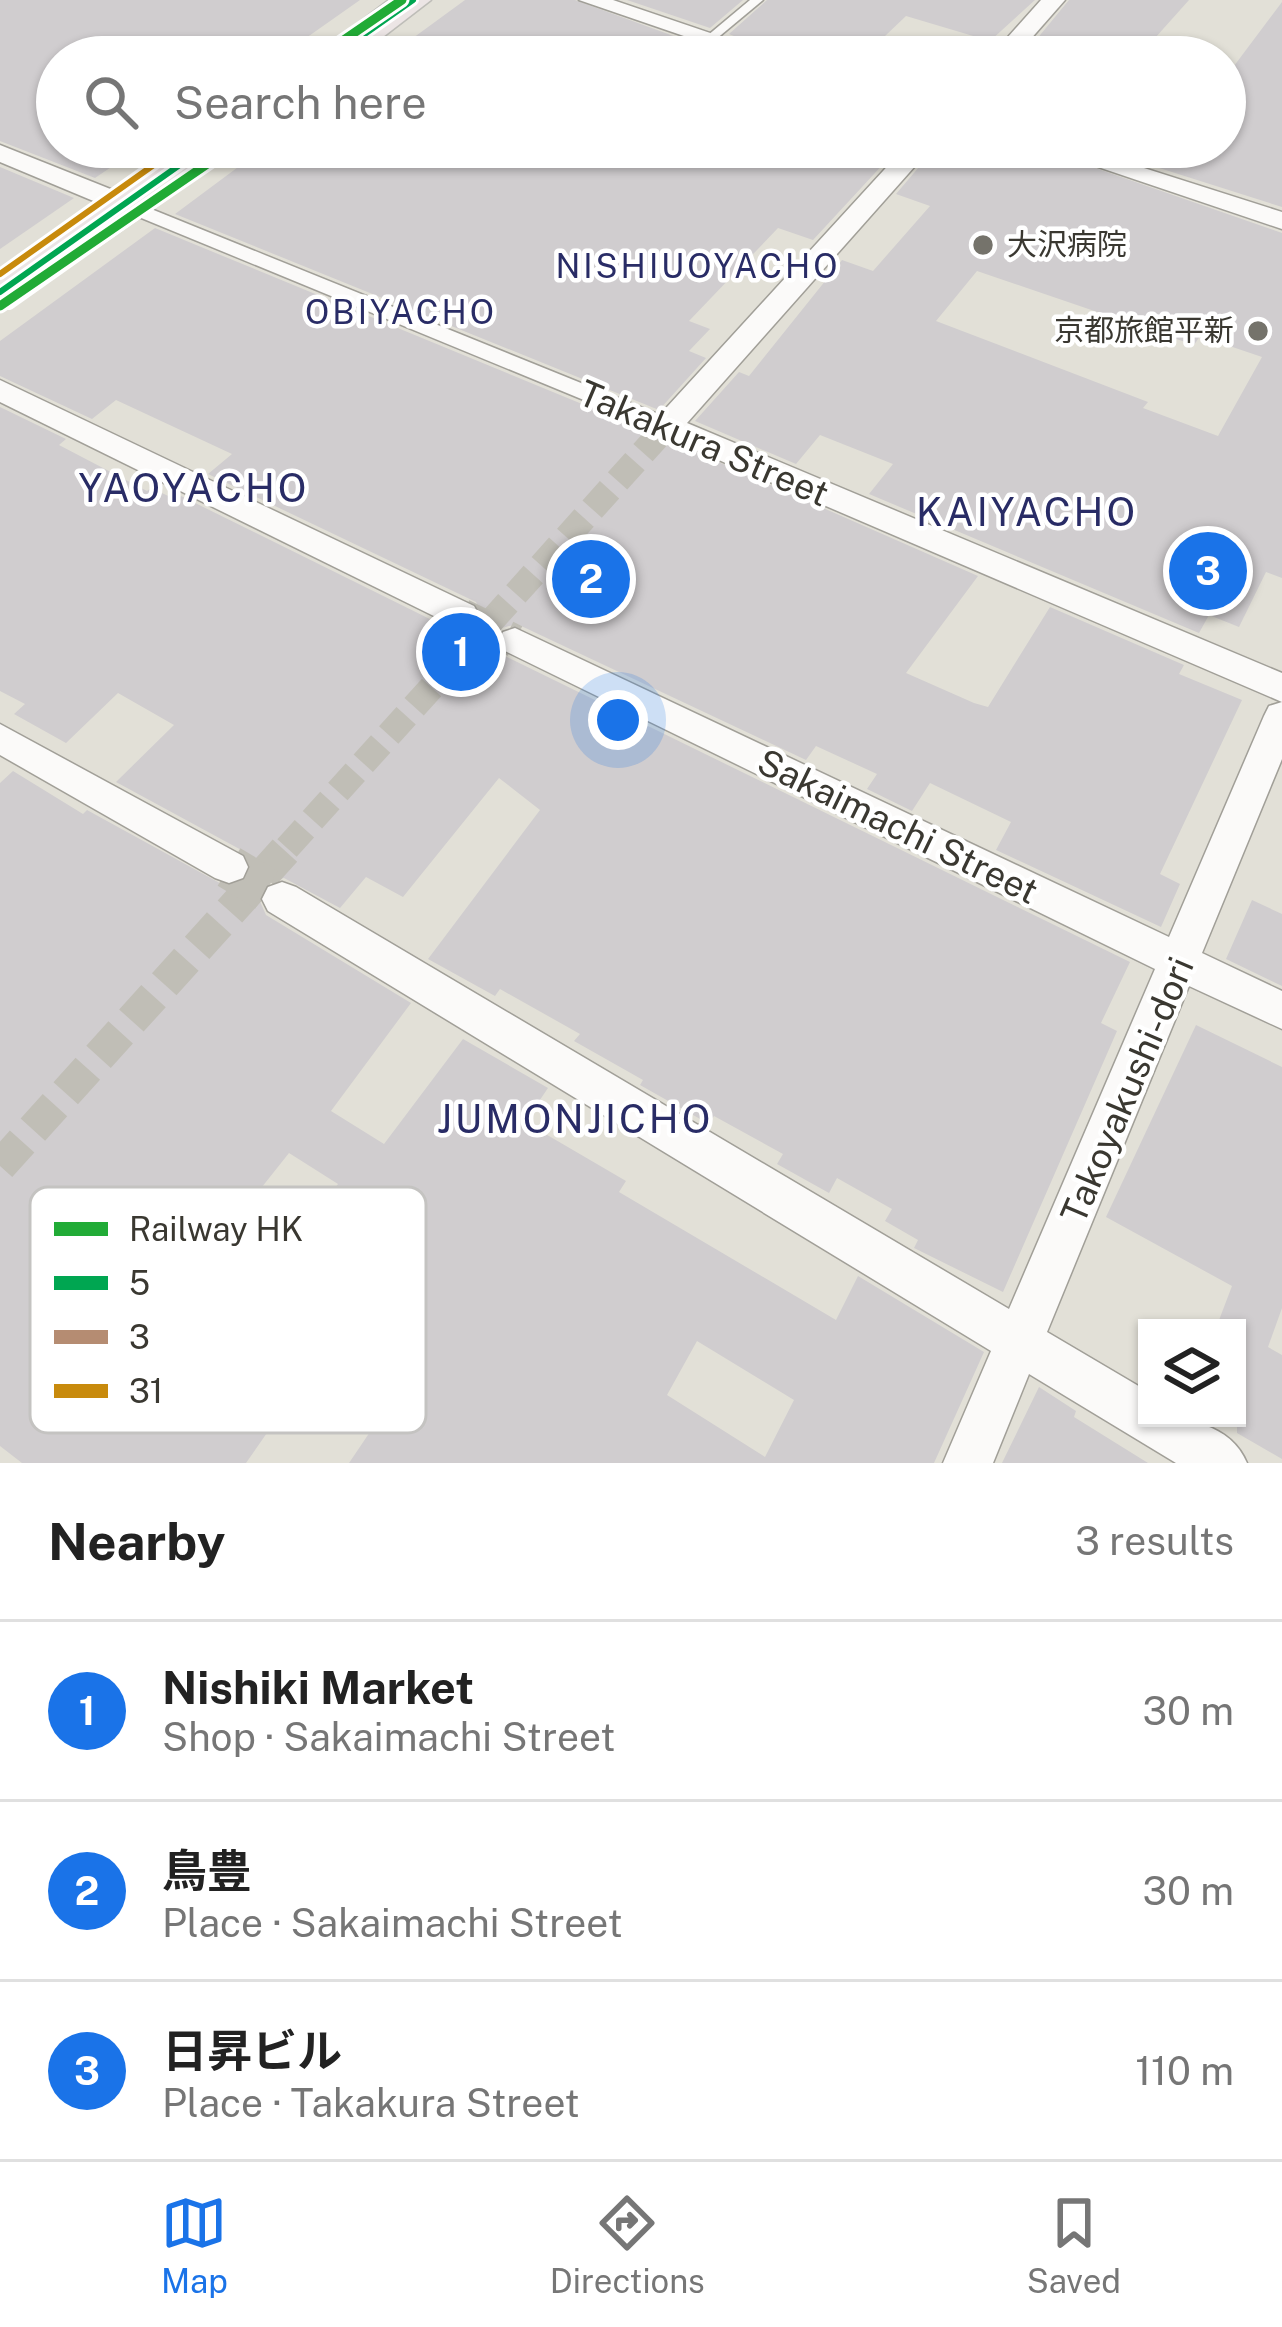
<!DOCTYPE html>
<html lang="en">
<head>
<meta charset="utf-8">
<style>
	:root { --surface:#fff; --page:#f2f2f2; --text:#222; --muted:#767676; --line:#e0e0e0; --accent:#1a73e8 }
	body { margin:0; font-family:"Public Sans","Noto Sans JP",sans-serif; background:var(--page); color:var(--text) }
	.controls { position:absolute; right:36px; bottom:36px; display:grid; overflow:hidden; border-radius:0px; box-shadow:0 3px 9px #0004 }
	.controls button { width:108px; height:108px; display:grid; place-items:center; padding:0; border:0; border-bottom:3px solid var(--line); background:var(--surface); color:var(--text); font:60px sans-serif }
	.you { position:absolute; left:618px; top:720px; width:42px; height:42px; margin:-30px; border:9px solid #fff; border-radius:50%; background:#1a73e8; box-shadow:0 0 0 18px #1a73e833 }
	.badge { display:grid; place-items:center; width:78px; height:78px; border-radius:50%; background:var(--accent); color:#fff; font-size:39px; font-weight:700 }
	.pin { position:absolute; translate:-50% -50%; border:6px solid #fff; box-shadow:0 3px 12px #0006 }
	.list { margin:0; padding:0; list-style:none }
	h2 { display:flex; justify-content:space-between; align-items:center; height:156px; margin:0; padding:0 48px; font-size:51px }
	h2 small { font-size:39px; font-weight:400; color:var(--muted) }
	.list li { display:grid; grid-template-columns:78px 1fr auto; gap:36px; align-items:center; box-sizing:border-box; height:180px; padding:0 48px; border-top:3px solid var(--line) }
	.list b { display:block; font-size:45px; white-space:nowrap }
	.list p { margin:0; font-size:39px; white-space:nowrap; color:var(--muted) }
	.list em { font-size:39px; font-style:normal; color:var(--muted) }
	.icon { flex:none; width:66px; height:66px; fill:none; stroke:currentColor; stroke-width:2; stroke-linecap:round; stroke-linejoin:round }
	.map { position:relative; flex:none; width:1282px; height:1463px; overflow:hidden }
	.search { position:absolute; background:var(--surface); box-shadow:0 3px 9px #0004; left:36px; right:36px; top:36px; height:132px; display:flex; align-items:center; gap:30px; box-sizing:border-box; padding:0 42px; border-radius:66px; color:var(--muted); font-size:45px }
	.sheet { height:696px; background:var(--surface) }
	nav { display:flex; justify-content:space-around; align-items:center; box-sizing:border-box; height:168px; border-top:3px solid var(--line); background:var(--surface); font-size:33px; color:var(--muted) }
	nav a { display:grid; justify-items:center; gap:6px }
	nav .on { color:var(--accent) }
	.map>svg:first-child { display:block }
	.building { fill:#d0cdcf; fill-rule:evenodd }
	.lines { fill:none; stroke-linecap:round; stroke-linejoin:round }
	.pedestrian-tunnel-far1 { stroke:#c0beb6; stroke-width:26; stroke-dasharray:26 12; stroke-linecap:butt }
	.pedestrian-tunnel { stroke:#c0beb6; stroke-width:33; stroke-dasharray:33 16; stroke-linecap:butt }
	.minor-tunnel-far1 { stroke:#c0beb6; stroke-width:33; stroke-dasharray:33 16; stroke-linecap:butt }
	.minor-tunnel { stroke:#c0beb6; stroke-width:44; stroke-dasharray:44 21; stroke-linecap:butt }
	.service-casing { stroke:#a19f98; stroke-width:3 }
	.pedestrian-casing { stroke:#a19f98; stroke-width:3 }
	.minor-casing { stroke:#a19f98; stroke-width:3 }
	.primary-casing { stroke:#bebdb8; stroke-width:3 }
	.service { fill:#fbfaf9; fill-rule:evenodd }
	.pedestrian { fill:#fbfaf9; fill-rule:evenodd }
	.minor { fill:#fbfaf9; fill-rule:evenodd }
	.primary { fill:#ece5e5; fill-rule:evenodd }
	.bus-1-casing { stroke:#fff; stroke-width:12 }
	.bus-2-casing { stroke:#fff; stroke-width:12 }
	.bus-3-casing { stroke:#fff; stroke-width:12 }
	.bus-1 { stroke:#00a651; stroke-width:6 }
	.bus-2 { stroke:#b58c72; stroke-width:6 }
	.bus-3 { stroke:#c88a0c; stroke-width:6 }
	.rail-1-casing { stroke:#fff; stroke-width:15 }
	.rail-1 { stroke:#21ab36; stroke-width:9 }
	.poi-dot { fill:#75736b; stroke:#fff; stroke-width:4.5 }
	.labels { text-anchor:middle; stroke-width:9; stroke-linejoin:round; paint-order:stroke }
	.far-poi-label { font-size:30px; fill:#3a3831; stroke:#fff; text-anchor:start }
	.far-neighbourhood-label { font-size:33px; letter-spacing:3px; fill:#292c66; stroke:#fff }
	.street-label { font-size:36px; fill:#3a3831; stroke:#fff }
	.neighbourhood-label { font-size:39px; letter-spacing:3px; fill:#292c66; stroke:#fff }
	.key { fill:#fff; stroke:#c4c3c1; stroke-width:3 }
	.key-label { font-size:33px; fill:#3a3831 }
</style>
</head>
<body>
<div class="map">
<svg width="1282" height="1463" viewBox="0 0 1282 1463">
	<rect width="100%" height="100%" fill="#e2e0d7"/>
	<g class="building">
		<path d="M0 0H360L279 57H57V147H141L95 178 0 141Z"/>
		<path d="M465 0H575L731 57H506L492 52 486 57H387Z"/>
		<path d="M627 0H743L710 28Z"/>
		<path d="M767 0H1035L990 41 906 16 863 57H785L729 34Z"/>
		<path d="M1069 0H1189L1138 57H1092L1036 40Z"/>
		<path d="M1282 2V207L1093 147H1225V78Z"/>
		<path d="M265 147H899L813 240 778 228 689 321 710 329 689 351 706 358 659 410 175 214Z"/>
		<path d="M936 147H1035L1282 233V578L1266 572 1239 627 1209 615 1199 633 869 494 893 464 820 435 796 464 695 421 739 372 749 376 842 260 873 271 930 206 896 194ZM977 271 1194 345 1200 336 1262 357 1218 436 1143 408 1148 402 936 321Z"/>
		<path d="M0 167 74 198 0 249Z"/>
		<path d="M155 228 650 432 978 576 906 673 974 703 988 707 1050 607 1184 665 1179 674 1242 700 1160 874 1180 884 1161 927 996 850 1011 822 930 783 912 811 867 789 877 774 816 746 806 760 517 624 502 628 494 639 501 654 1130 962 1101 1023 1117 1031 1003 1292 914 1248 918 1240 885 1221 892 1209 837 1178 829 1193 777 1164 783 1154 714 1116 709 1124 640 1085 643 1080 574 1041 580 1034 500 989 495 996 428 959 540 810 499 778 403 897 366 877 340 908 284 878 266 883 258 897 266 915 411 1003 331 1111 384 1144 463 1039 548 1088 525 1122 626 1181 619 1192 836 1320 858 1276 984 1352 934 1463H349L372 1429 316 1390 312 1396 299 1387 246 1463H22L0 1446V783L13 771 83 814 87 810 227 887 244 882 252 869 245 852 116 782 174 725 118 693 66 743 14 714 25 704 0 691V407L66 439 59 445 147 491 151 488 177 500 181 496 448 628H474L483 617 476 602 208 474 232 454 116 400 92 419 0 376V341ZM289 1153 338 1184 270 1276 305 1300 253 1371 194 1329 137 1403 67 1350 110 1296 143 1319 219 1219 230 1227ZM697 1341 794 1400 765 1457 667 1395Z"/>
		<path d="M1252 900 1282 914V986L1226 959Z"/>
		<path d="M1196 1025 1282 1067V1308L1268 1347 1282 1355V1459L1237 1433V1328H1216L1232 1286 1106 1217Z"/>
		<path d="M1039 1387 1076 1411 1074 1417 1148 1463H1002Z"/>
	</g>
	<g class="lines">
		<path class="pedestrian-tunnel-far1" d="M287 848 667 426"/>
		<path class="pedestrian-tunnel" d="M0 1166 290 845"/>
		<path class="minor-tunnel-far1" d="M462 615 515 641"/>
		<path class="minor-tunnel" d="M229 867 282 899"/>
		<defs>
			<path id="service" d="M750 0H763L715 40H707V36Z"/>
			<path id="pedestrian" d="M124 198 675 421 678 426 667 434 659 431 117 208V200Z"/>
			<g id="minor">
				<path d="M579 0H613L781 57H745Z"/>
				<path d="M1041 0H1065L1015 57H990Z"/>
				<path d="M0 145 133 198 137 204 124 212 115 210 0 162Z"/>
				<path d="M905 147H932L687 423 1282 673V702L656 433 652 426 656 419Z"/>
				<path d="M1039 147H1078L1282 212V229Z"/>
				<path d="M0 380 474 606 479 615 474 624H450L0 402Z"/>
				<path d="M515 628 1169 937 1264 716 1269 706 1282 702V759L1202 953 1282 991V1029L1189 986 1047 1332 1147 1391V1418C1186 1418 1230 1423 1247 1463H1176L1029 1374 993 1463H943L991 1351 268 911 262 899 268 887 282 882 296 887 1009 1309 1155 969 503 650 498 641 503 632Z"/>
				<path d="M0 724 243 856 248 867 243 878 229 883 215 878 0 755Z"/>
			</g>
			<g id="primary">
				<path d="M389 0H431L357 57H313Z"/>
				<path d="M179 147H225L16 302 0 306V271Z"/>
			</g>
		</defs>
		<use href="#service" class="service-casing"/>
		<use href="#pedestrian" class="pedestrian-casing"/>
		<use href="#minor" class="minor-casing"/>
		<use href="#primary" class="primary-casing"/>
		<use href="#service" class="service"/>
		<use href="#pedestrian" class="pedestrian"/>
		<use href="#minor" class="minor"/>
		<use href="#primary" class="primary"/>
		<defs>
			<g id="bus-1">
				<path d="M332 57 413 0"/>
				<path d="M0 292 205 147"/>
			</g>
			<path id="bus-2" d="M9 304 214 159"/>
			<path id="bus-3" d="M0 274 179 147"/>
		</defs>
		<use href="#bus-1" class="bus-1-casing"/>
		<use href="#bus-2" class="bus-2-casing"/>
		<use href="#bus-3" class="bus-3-casing"/>
		<use href="#bus-1" class="bus-1"/>
		<use href="#bus-2" class="bus-2"/>
		<use href="#bus-3" class="bus-3"/>
		<defs>
			<g id="rail-1">
				<path d="M319 57 402 0"/>
				<path d="M0 306 232 147"/>
			</g>
		</defs>
		<use href="#rail-1" class="rail-1-casing"/>
		<use href="#rail-1" class="rail-1"/>
	</g>
	<g class="poi-dot">
		<circle cx="983" cy="245" r="12"/>
		<circle cx="1258" cy="331" r="12"/>
	</g>
	<g class="labels">
		<g class="far-poi-label">
			<text x="1007" y="255">大沢病院</text>
			<text x="1234" y="341" text-anchor="end">京都旅館平新</text>
		</g>
		<g class="far-neighbourhood-label">
			<text x="698" y="278">NISHIUOYACHO</text>
			<text x="401" y="324">OBIYACHO</text>
		</g>
		<g class="street-label">
			<text transform="translate(704 443) rotate(23)" y="13">Takakura Street</text>
			<text transform="translate(898 826) rotate(26)" y="13">Sakaimachi Street</text>
			<text transform="translate(1127 1090) rotate(-67)" y="13">Takoyakushi-dori</text>
		</g>
		<g class="neighbourhood-label">
			<text x="194" y="502">YAOYACHO</text>
			<text x="1027" y="526">KAIYACHO</text>
			<text x="575" y="1133">JUMONJICHO</text>
		</g>
	</g>
	<rect x="30" y="1187" width="396" height="246" rx="18" class="key"/>
	<rect x="54" y="1222" width="54" height="14" fill="#21ab36"/>
	<rect x="54" y="1276" width="54" height="14" fill="#00a651"/>
	<rect x="54" y="1330" width="54" height="14" fill="#b58c72"/>
	<rect x="54" y="1384" width="54" height="14" fill="#c88a0c"/>
	<g class="key-label">
		<text x="129" y="1241">Railway HK</text>
		<text x="129" y="1295">5</text>
		<text x="129" y="1349">3</text>
		<text x="129" y="1403">31</text>
	</g>
</svg>
<div class="controls">
<button><svg class="icon" aria-label="layers" viewBox="0 0 24 24"><path d="M12 4l9 5-9 5-9-5zM3 14l9 5 9-5"/></svg></button>
</div>
<div class="you"></div>
<div class="pin badge" style="left:461px;top:652px">1</div>
<div class="pin badge" style="left:591px;top:579px">2</div>
<div class="pin badge" style="left:1208px;top:571px">3</div>
<div class="search"><svg class="icon" aria-label="search" viewBox="0 0 24 24"><circle cx="10" cy="10" r="6"/><path d="M15 15l6 6"/></svg>Search here</div>
</div>
<section class="sheet">
<h2>Nearby<small>3 results</small></h2>
<ul class="list">
<li><span class="badge">1</span><div><b>Nishiki Market</b><p>Shop · Sakaimachi Street</p></div><em>30 m</em></li>
<li><span class="badge">2</span><div><b>鳥豊</b><p>Place · Sakaimachi Street</p></div><em>30 m</em></li>
<li><span class="badge">3</span><div><b>日昇ビル</b><p>Place · Takakura Street</p></div><em>110 m</em></li>
</ul>
</section>
<nav>
<a class="on"><svg class="icon" aria-label="map" viewBox="0 0 24 24"><path d="M3 6l6-2 6 2 6-2v14l-6 2-6-2-6 2zM9 4v14M15 6v14"/></svg>Map</a>
<a><svg class="icon" aria-label="directions" viewBox="0 0 24 24"><path d="M12 3l9 9-9 9-9-9zM9 14v-3h6M13 9l2 2-2 2"/></svg>Directions</a>
<a><svg class="icon" aria-label="saved" viewBox="0 0 24 24"><path d="M7 4h10v16l-5-4-5 4z"/></svg>Saved</a>
</nav>
</body>
</html>
